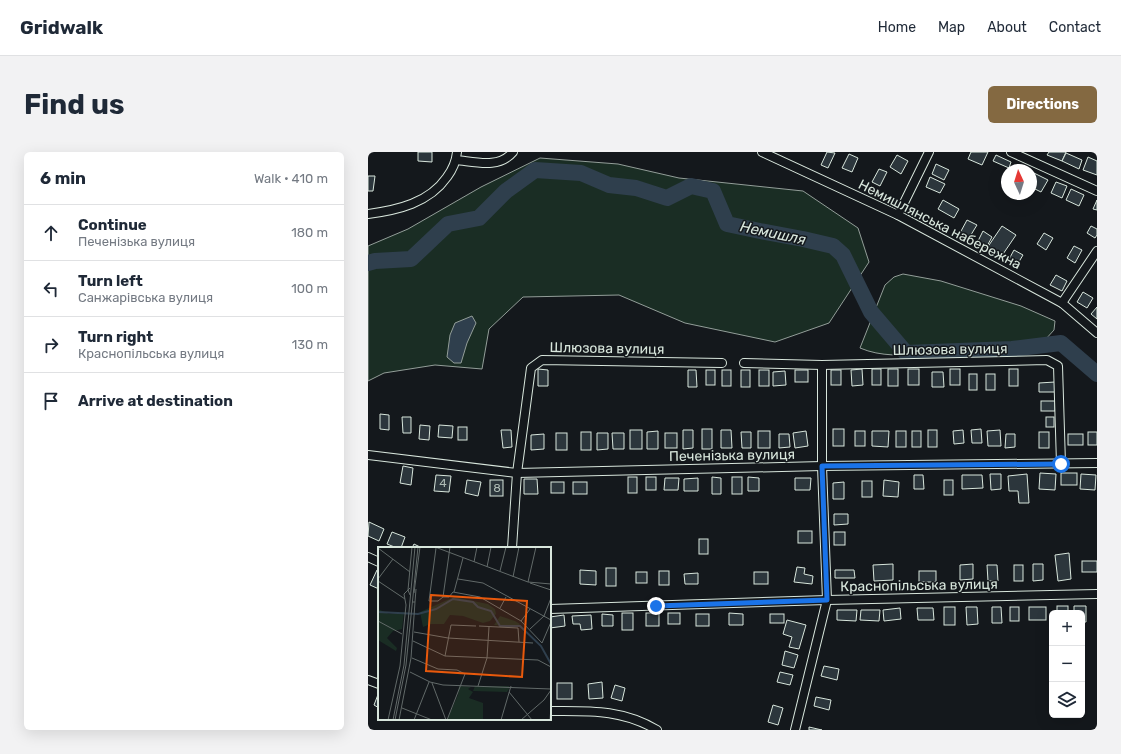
<!DOCTYPE html>
<html lang="en">
<head>
<meta charset="utf-8">
<style>
	:root { --surface:#fff; --page:#f2f2f3; --text:#1f2937; --muted:#747a83; --line:#e0e1e3; --accent:#846941 }
	body { margin:0; font-family:Rubik,sans-serif; background:var(--page); color:var(--text) }
	.controls { position:absolute; right:12px; bottom:12px; display:grid; overflow:hidden; border-radius:6px; box-shadow:0 4px 16px #0002 }
	.controls button { width:36px; height:36px; display:grid; place-items:center; padding:0; border:0; border-bottom:1px solid var(--line); background:var(--surface); color:var(--text); font:20px sans-serif }
	.compass { position:absolute; left:633px; top:12px; width:36px; height:36px; border-radius:50%; background:var(--surface); box-shadow:0 4px 16px #0002; rotate:356deg }
	.stop { position:absolute; width:12px; height:12px; margin:-9px; border:3px solid #1a73e8; border-radius:50%; background:#fff }
	.stop.end { background:#1a73e8; border-color:#fff; box-shadow:0 1px 4px #0008 }
	.list { margin:0; padding:0; list-style:none }
	h2 { display:flex; justify-content:space-between; align-items:center; height:52px; margin:0; padding:0 16px; font-size:17px }
	h2 small { font-size:13px; font-weight:400; color:var(--muted) }
	.list li { display:grid; grid-template-columns:26px 1fr auto; gap:12px; align-items:center; box-sizing:border-box; height:56px; padding:0 16px; border-top:1px solid var(--line) }
	.list b { display:block; font-size:15px; white-space:nowrap }
	.list p { margin:0; font-size:13px; white-space:nowrap; color:var(--muted) }
	.list em { font-size:13px; font-style:normal; color:var(--muted) }
	.icon { flex:none; width:22px; height:22px; fill:none; stroke:currentColor; stroke-width:2; stroke-linecap:round; stroke-linejoin:round }
	.map { position:relative; flex:none; width:729px; height:578px; overflow:hidden; border-radius:6px }
	header { display:flex; align-items:center; gap:24px; box-sizing:border-box; height:56px; padding:0 20px; background:var(--surface); border-bottom:1px solid var(--line) }
	header strong { font-size:19px }
	nav { display:flex; gap:22px; margin-inline-start:auto; font-size:14px }
	.intro { display:flex; align-items:center; justify-content:space-between; box-sizing:border-box; height:96px; padding:0 24px }
	h1 { margin:0; font-size:28px }
	.button { padding:10px 18px; border-radius:6px; background:var(--accent); color:#fff; font-size:14px; font-weight:700 }
	main { display:flex; gap:24px; padding:0 24px }
	aside { flex:1; background:var(--surface); border-radius:6px; box-shadow:0 4px 16px #0002 }
	.map>svg:first-child { display:block }
	.green { fill:#1a2d24; stroke:#939e99 }
	.water { fill:#2f3f4d; stroke:#939e99 }
	.lines { fill:none; stroke-linecap:round; stroke-linejoin:round }
	.river { stroke:#2f3f4d; stroke-width:16 }
	.building { fill:#2c363c; stroke:#d8e6dc }
	.street-casing { stroke:#d8e6dc; stroke-width:10 }
	.street { stroke:#14181c; stroke-width:8 }
	.route { stroke:#1a73e8; stroke-width:5 }
	.labels { text-anchor:middle; stroke-width:3; stroke-linejoin:round; paint-order:stroke }
	.number-label { font-size:12px; fill:#adbab4 }
	.street-label { font-size:14px; fill:#d8e6dc; stroke:#14181c }
	.water-label { font-size:15px; font-style:italic; fill:#d8e6dc; stroke:#14181c }
	.inset-river { fill:none; stroke:#2f3f4d; stroke-width:2 }
	.inset-road { fill:none; stroke:#626a69; stroke-width:1 }
	.view { fill:#e8590c; fill-opacity:0.15; stroke:#e8590c; stroke-width:2 }
	.inset-edge { fill:none; stroke:#d8e6dc; stroke-width:2 }
</style>
</head>
<body>
<header>
<strong>Gridwalk</strong>
<nav><a>Home</a><a>Map</a><a>About</a><a>Contact</a></nav>
</header>
<div class="intro"><h1>Find us</h1><a class="button">Directions</a></div>
<main>
<aside>
<h2>6 min<small>Walk · 410 m</small></h2>
<ul class="list">
<li><svg class="icon" aria-label="ahead" viewBox="0 0 24 24"><path d="M12 20V5M6 11l6-6 6 6"/></svg><div><b>Continue</b><p>Печенізька вулиця</p></div><em>180 m</em></li>
<li><svg class="icon" aria-label="left" viewBox="0 0 24 24"><path d="M17 20v-9H6M10 6l-5 5 5 5"/></svg><div><b>Turn left</b><p>Санжарівська вулиця</p></div><em>100 m</em></li>
<li><svg class="icon" aria-label="right" viewBox="0 0 24 24"><path d="M7 20v-9h11M14 6l5 5-5 5"/></svg><div><b>Turn right</b><p>Краснопільська вулиця</p></div><em>130 m</em></li>
<li><svg class="icon" aria-label="arrive" viewBox="0 0 24 24"><path d="M6 21V4h12l-3 4 3 4H6"/></svg><div><b>Arrive at destination</b></div></li>
</ul>
</aside>
<div class="map">
<svg width="729" height="578" viewBox="0 0 729 578">
	<rect width="100%" height="100%" fill="#14181c"/>
	<g class="green">
		<path d="M172 6 250 12 311 26 435 39 490 76 501 110 461 171 407 190 317 171 251 143 155 145 121 177 114 217 67 213 16 221 0 229V94L40 77 113 35Z"/>
		<path d="M535 122 573 129 653 154 687 169 686 178 666 200C630 201 594 203 558 203 535 203 513 205 492 196L517 133 526 125Z"/>
	</g>
	<path class="water" d="M104 164 108 171 99 191 93 211H86L79 205 82 183 87 171Z"/>
	<g class="lines">
		<path class="river" d="M0 111 7 109 43 107 80 72 111 66 138 39 167 18 213 21 241 33 268 36 299 46 323 34 345 39 359 72 392 79 435 87 465 94 475 103 503 160 538 201 644 197 693 191 729 222"/>
	</g>
	<g class="building">
		<path d="M50 0H64V10L50 9Z"/>
		<path d="M459 0 467 1 460 16 453 13Z"/>
		<path d="M603 0H620L614 13 600 7Z"/>
		<path d="M681 0H698L694 9 679 3Z"/>
		<path d="M698 1 714 8 711 17 694 9Z"/>
		<path d="M481 2 490 6 484 20 474 16Z"/>
		<path d="M529 3 540 9 533 22 522 15Z"/>
		<path d="M628 3 643 10 641 16 625 9Z"/>
		<path d="M720 5 729 9V23L715 18Z"/>
		<path d="M568 12 581 18 576 28 564 22Z"/>
		<path d="M652 14 660 17V18H650Z"/>
		<path d="M511 17 519 20 512 34 504 30Z"/>
		<path d="M666 21 680 28 673 40 663 35V26Z"/>
		<path d="M0 24H7L5 39H0Z"/>
		<path d="M562 25 577 32 572 41 558 35Z"/>
		<path d="M688 30 699 34 694 46 683 41Z"/>
		<path d="M703 37 716 43 711 54 698 48Z"/>
		<path d="M575 48 591 57 586 66 570 57Z"/>
		<path d="M729 48V58L725 57Z"/>
		<path d="M599 68 609 73 601 86 592 81Z"/>
		<path d="M634 74 648 83 633 105 619 96Z"/>
		<path d="M723 74 729 77V83L727 86 719 81Z"/>
		<path d="M615 79 624 85 618 96 609 91Z"/>
		<path d="M676 81 685 86 678 98 669 92Z"/>
		<path d="M706 94 714 98 707 111 699 106Z"/>
		<path d="M646 98 655 103 649 113 640 109Z"/>
		<path d="M688 123 699 129 694 139 682 133Z"/>
		<path d="M715 140 725 146 719 156 709 150Z"/>
		<path d="M729 155V167L723 162Z"/>
		<path d="M170 217 180 218V234H170Z"/>
		<path d="M494 217 495 233 484 234 483 218Z"/>
		<rect x="504" y="217" width="9" height="16"/>
		<rect x="520" y="217" width="10" height="17"/>
		<rect x="540" y="217" width="11" height="16"/>
		<rect x="582" y="217" width="10" height="16"/>
		<rect x="641" y="217" width="9" height="17"/>
		<path d="M320 218H328L329 235H320Z"/>
		<rect x="338" y="218" width="9" height="15"/>
		<rect x="354" y="218" width="9" height="16"/>
		<rect x="373" y="218" width="9" height="17"/>
		<rect x="391" y="218" width="10" height="16"/>
		<rect x="427" y="218" width="13" height="12"/>
		<rect x="463" y="218" width="10" height="15"/>
		<path d="M417 219 418 233 405 234V220Z"/>
		<path d="M564 220H575L576 235H564Z"/>
		<rect x="601" y="222" width="8" height="16"/>
		<rect x="618" y="222" width="9" height="16"/>
		<path d="M687 230V240H671V231Z"/>
		<rect x="673" y="249" width="14" height="10"/>
		<path d="M12 262 21 263V278L12 277Z"/>
		<path d="M34 265H43V281H35Z"/>
		<rect x="678" y="265" width="8" height="10"/>
		<path d="M52 273 62 274 61 288 51 287Z"/>
		<path d="M71 273 85 274 84 286 70 285Z"/>
		<rect x="90" y="275" width="9" height="13"/>
		<rect x="334" y="277" width="10" height="20"/>
		<rect x="465" y="277" width="11" height="17"/>
		<path d="M613 277 614 291H604L603 278Z"/>
		<path d="M133 278H143L144 295 135 296Z"/>
		<rect x="262" y="278" width="12" height="19"/>
		<path d="M315 278H325V296L315 297Z"/>
		<path d="M353 278H363L364 296H353Z"/>
		<rect x="560" y="278" width="9" height="17"/>
		<path d="M595 278 596 291 586 292 585 279Z"/>
		<path d="M632 278 633 294H620L619 279Z"/>
		<path d="M290 279V297H279V280Z"/>
		<rect x="390" y="279" width="12" height="17"/>
		<path d="M438 279 440 294 427 296 425 281Z"/>
		<rect x="487" y="279" width="10" height="15"/>
		<path d="M504 279H521L520 295 504 294Z"/>
		<rect x="528" y="279" width="10" height="16"/>
		<rect x="544" y="279" width="9" height="16"/>
		<rect x="213" y="280" width="10" height="18"/>
		<path d="M373 280H383V296H374Z"/>
		<rect x="671" y="280" width="10" height="16"/>
		<rect x="720" y="280" width="9" height="13"/>
		<rect x="188" y="281" width="11" height="17"/>
		<path d="M229 281H240V297L229 298Z"/>
		<path d="M244 281H256V297H245Z"/>
		<rect x="297" y="281" width="12" height="15"/>
		<path d="M176 282V297L163 298V283Z"/>
		<path d="M411 282H421L422 295 411 296Z"/>
		<path d="M638 282H647V295L637 296Z"/>
		<rect x="700" y="282" width="15" height="11"/>
		<path d="M35 314 45 316 43 333 32 331Z"/>
		<path d="M672 321 688 322 687 338 671 337Z"/>
		<rect x="693" y="321" width="16" height="12"/>
		<path d="M622 322H633V337L623 338Z"/>
		<path d="M659 322 661 351H651L650 339H641L640 324Z"/>
		<path d="M713 322 728 323 727 338 712 337Z"/>
		<path d="M68 323 83 324 81 340 66 339Z"/>
		<path d="M546 323H555L556 337H546Z"/>
		<path d="M594 323H614L615 336 594 337Z"/>
		<rect x="260" y="325" width="9" height="16"/>
		<rect x="278" y="325" width="10" height="13"/>
		<path d="M344 325 353 326V342H344Z"/>
		<rect x="364" y="325" width="10" height="17"/>
		<path d="M380 325 391 326V339H380Z"/>
		<path d="M297 326H311L310 338H296Z"/>
		<path d="M330 326V339H316V327Z"/>
		<path d="M427 326H443L442 338H427Z"/>
		<path d="M156 327H169L170 342H156Z"/>
		<path d="M99 328 113 330 110 344 97 341Z"/>
		<rect x="122" y="328" width="13" height="16"/>
		<path d="M516 328 531 330 530 345 515 344Z"/>
		<rect x="576" y="328" width="9" height="15"/>
		<rect x="494" y="329" width="10" height="16"/>
		<rect x="183" y="330" width="13" height="11"/>
		<rect x="205" y="330" width="14" height="12"/>
		<path d="M476 330V347H465V331Z"/>
		<path d="M466 362H480V372L466 373Z"/>
		<path d="M1 370 16 377 11 389 0 384Z"/>
		<rect x="430" y="379" width="14" height="12"/>
		<path d="M24 380 37 385 33 396H29L19 392Z"/>
		<rect x="466" y="380" width="11" height="13"/>
		<rect x="331" y="387" width="9" height="15"/>
		<path d="M46 392 54 396H44Z"/>
		<path d="M701 401 703 427 690 429 687 403Z"/>
		<rect x="714" y="409" width="15" height="11"/>
		<path d="M525 412V428L506 429 505 413Z"/>
		<path d="M605 412V427L592 428V413Z"/>
		<path d="M665 412H675V428L665 429Z"/>
		<path d="M619 413H629L630 429H620Z"/>
		<rect x="646" y="413" width="9" height="16"/>
		<path d="M429 415 437 416 436 422 445 424 444 432 426 430Z"/>
		<rect x="238" y="416" width="10" height="18"/>
		<path d="M9 418 11 419V437L2 433Z"/>
		<path d="M212 418 228 419V433L212 432Z"/>
		<path d="M467 418H486L487 426H467Z"/>
		<rect x="291" y="419" width="10" height="14"/>
		<rect x="551" y="419" width="17" height="11"/>
		<rect x="268" y="420" width="11" height="11"/>
		<rect x="386" y="420" width="14" height="12"/>
		<path d="M330 421V432H317L316 422Z"/>
		<rect x="689" y="454" width="11" height="7"/>
		<path d="M706 454H718V470H714V461H706Z"/>
		<rect x="576" y="455" width="11" height="18"/>
		<path d="M598 455H609L610 472 599 473Z"/>
		<path d="M624 455H633L634 471H624Z"/>
		<rect x="642" y="455" width="9" height="14"/>
		<rect x="661" y="455" width="17" height="13"/>
		<path d="M532 456 533 467 516 469 515 458Z"/>
		<path d="M549 456H565L566 468H550Z"/>
		<path d="M469 458H489L488 469 469 468Z"/>
		<path d="M493 458H512L511 469 492 468Z"/>
		<rect x="254" y="461" width="11" height="17"/>
		<rect x="278" y="461" width="13" height="13"/>
		<rect x="300" y="461" width="12" height="11"/>
		<path d="M361 461 375 462V473H361Z"/>
		<path d="M234 462 245 463V474H234Z"/>
		<rect x="328" y="462" width="13" height="12"/>
		<rect x="402" y="462" width="14" height="9"/>
		<path d="M196 463 197 474 182 476V465Z"/>
		<path d="M223 463 224 477 213 478 212 472H205L204 464Z"/>
		<path d="M419 468 438 473 431 497 421 495 424 485 415 482Z"/>
		<path d="M417 499 430 503 426 516 414 513Z"/>
		<path d="M456 514 471 517 469 528 453 524Z"/>
		<path d="M412 520 425 523 422 533 409 530Z"/>
		<path d="M234 530 235 546 221 547 220 532Z"/>
		<rect x="189" y="531" width="15" height="16"/>
		<path d="M247 533 257 536 254 549 243 546Z"/>
		<path d="M11 540V556L6 553Z"/>
		<path d="M448 545 463 548 461 558 446 554Z"/>
		<path d="M405 553 415 556 410 573 400 570Z"/>
		<path d="M441 575 454 578H441Z"/>
	</g>
	<g class="lines">
		<defs>
			<g id="street">
				<path d="M394 0 530 63 694 151 729 181"/>
				<path d="M643 0 729 39"/>
				<path d="M88 8C108 10 131 17 145 0"/>
				<path d="M0 62C30 58 61 51 79 25 85 17 88 10 89 0"/>
				<path d="M530 63 561 0"/>
				<path d="M694 151 729 99"/>
				<path d="M376 211 454 213 679 208 690 214 693 312"/>
				<path d="M0 303 149 321 454 314 729 311"/>
				<path d="M144 396 149 321 163 216 174 208 354 211"/>
				<path d="M0 405 11 410"/>
				<path d="M182 457 459 448 729 442"/>
				<path d="M0 528 11 532"/>
				<path d="M182 559C221 559 254 557 289 578"/>
				<path d="M427 578 459 448 454 314V213"/>
			</g>
		</defs>
		<use href="#street" class="street-casing"/>
		<use href="#street" class="street"/>
	</g>
	<g class="lines">
		<path class="route" d="M288 454 459 448 454 314 693 312"/>
	</g>
	<g class="labels">
		<g class="number-label">
			<text x="75" y="335">4</text>
			<text x="129" y="340">8</text>
		</g>
		<g class="street-label">
			<text transform="translate(572 72) rotate(27)" y="5">Немишлянська набережна</text>
			<text transform="translate(239 196) rotate(1)" y="5">Шлюзова вулиця</text>
			<text transform="translate(582 197) rotate(-1)" y="5">Шлюзова вулиця</text>
			<text transform="translate(364 303) rotate(-1)" y="5">Печенізька вулиця</text>
			<text transform="translate(551 433) rotate(-1)" y="5">Краснопільська вулиця</text>
		</g>
		<g class="water-label">
			<text transform="translate(405 81) rotate(12)" y="5">Немишля</text>
		</g>
	</g>
	<g transform="translate(10 395)">
		<rect width="173" height="173" fill="#14181c"/>
		<path d="M76 50 110 57 117 62 118 67 112 74 105 76 85 69 72 68 66 77H53L45 80 42 65ZM0 62 11 67 26 65 24 82 15 84 9 91 19 101 18 104 0 93ZM122 69 137 74 142 77 139 80 116 78ZM81 139 93 140 90 142 95 145 91 151 105 156V173H69L80 148ZM97 139H131V142L129 145 95 144Z" fill="#1a2d24"/>
		<path class="inset-river" d="M0 65 40 67 58 62 75 52 95 55 100 60 113 64 122 79H142L163 99 173 117"/>
		<path class="inset-road" d="M57 0 150 35 173 37M0 1 32 25M58 1 51 54H60L65 50M96 15 99 0M109 20 113 0M122 24 128 0M135 30 141 0M0 32 15 12M80 32 105 36 173 73M0 34 27 52M150 35 158 0M152 36 173 43M76 45 85 11M36 46 42 0M32 48 30 43 34 0M65 50H71L75 45 102 50 143 74 164 96 173 75M65 50 72 0M37 55 38 42M122 61 128 50M0 74 24 87M143 74 152 62M101 79 140 81 141 95M152 82 166 69 173 51M36 85 70 91 155 96M35 94 67 109 160 113 173 120M67 109 73 78 98 79M34 111 60 122 79 123 87 127 69 173M32 125 52 135 65 138 173 142M54 136 68 173M100 139 109 111 111 80M131 145 154 173M24 161 54 173M10 173 22 119 28 58 26 47 32 41M15 173 26 118 37 0M17 173 28 118 40 0M21 173 33 111 37 55H34M36 173 51 135M123 173 133 139M143 173 166 153 173 143M172 173 173 160"/>
		<path class="view" d="M53 48 149 54 144 130 48 124Z"/>
		<rect width="173" height="173" class="inset-edge"/>
	</g>
</svg>
<div class="controls">
<button>+</button>
<button>−</button>
<button><svg class="icon" aria-label="layers" viewBox="0 0 24 24"><path d="M12 4l9 5-9 5-9-5zM3 14l9 5 9-5"/></svg></button>
</div>
<svg class="compass" viewBox="-18 -18 36 36"><path d="M0-13l5 13h-10z" fill="#e53935"/><path d="M0 13l5-13h-10z" fill="#747a83"/></svg>
<div class="stop" style="left:693px;top:312px"></div>
<div class="stop end" style="left:288px;top:454px"></div>
</div>
</main>
</body>
</html>
